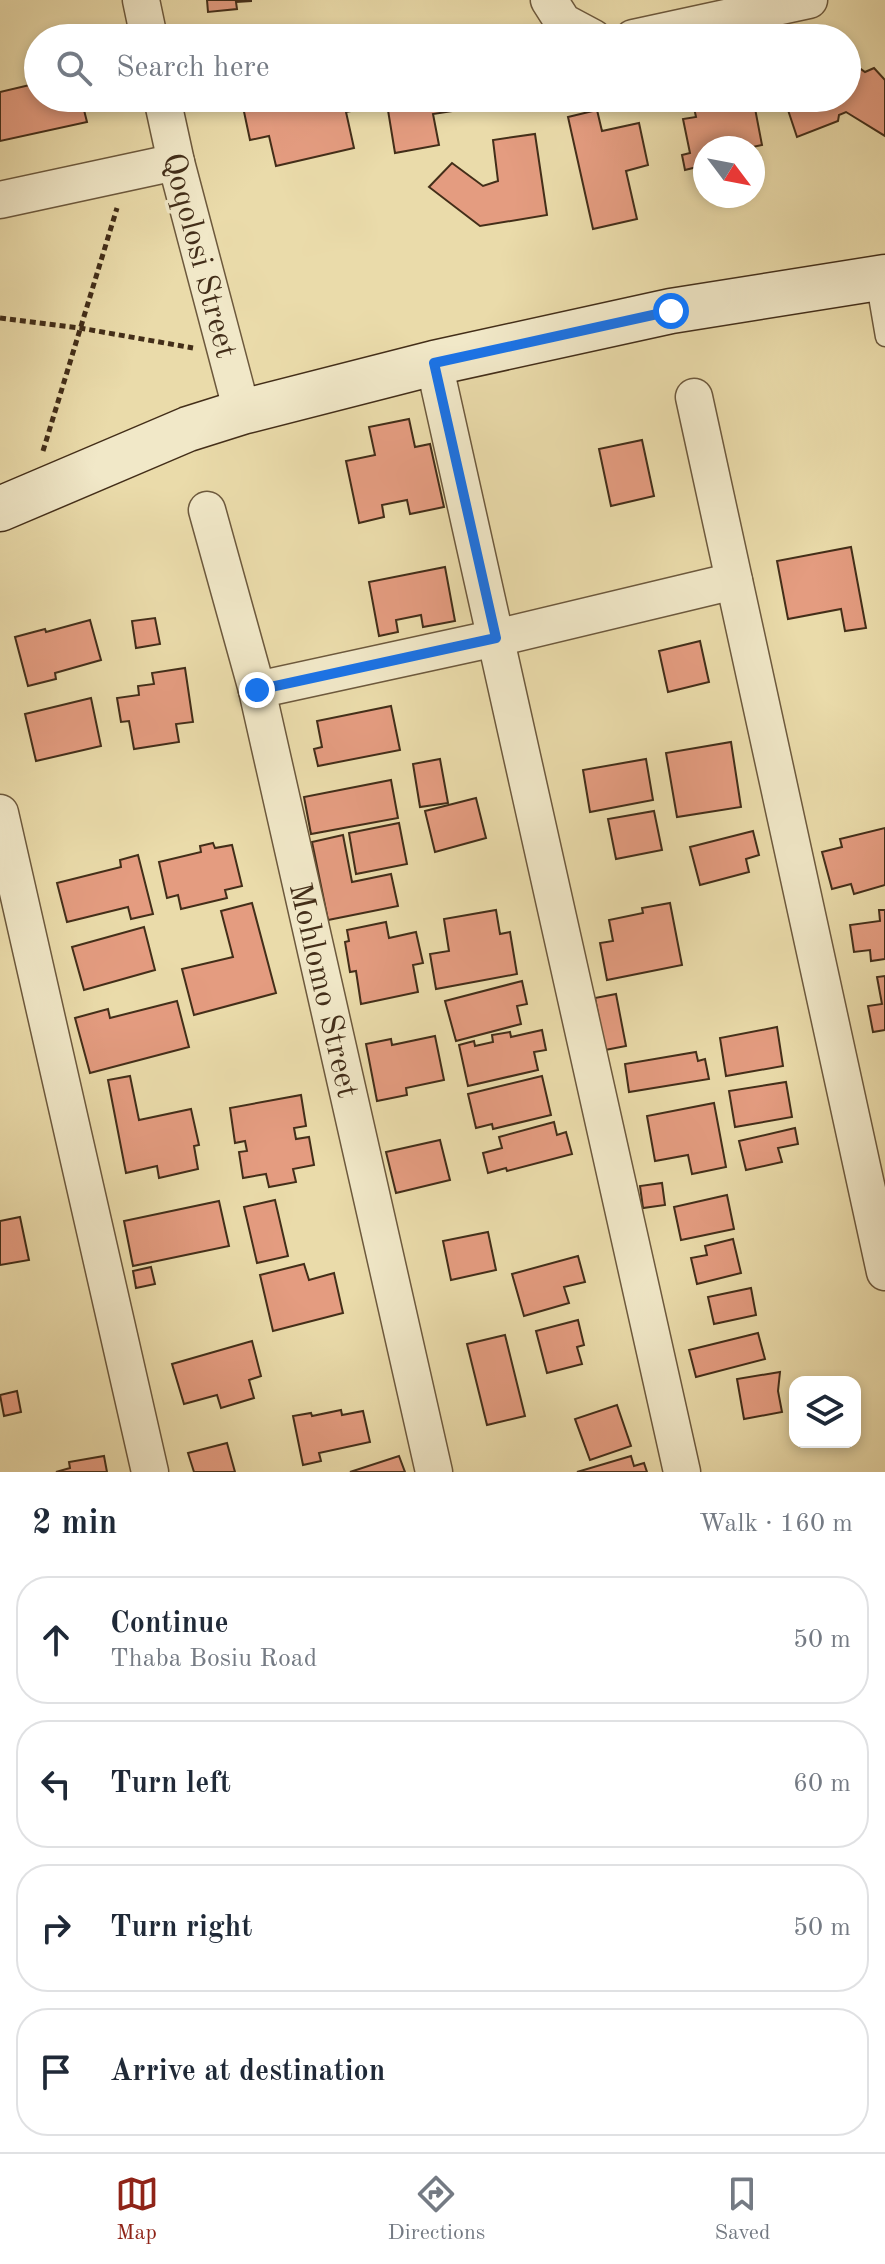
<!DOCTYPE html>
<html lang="en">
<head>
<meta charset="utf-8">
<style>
	:root { --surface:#fff; --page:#f2f2f3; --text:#1f2937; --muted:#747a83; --line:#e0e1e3; --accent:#8f2418 }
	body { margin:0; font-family:"Old Standard TT",serif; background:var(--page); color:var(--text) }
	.controls { position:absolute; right:24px; bottom:24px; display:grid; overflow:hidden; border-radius:16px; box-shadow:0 4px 12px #0003 }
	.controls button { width:72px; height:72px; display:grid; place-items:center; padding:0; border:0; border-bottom:2px solid var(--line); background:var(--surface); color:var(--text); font:40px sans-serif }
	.compass { position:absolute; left:693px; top:136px; width:72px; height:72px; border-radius:50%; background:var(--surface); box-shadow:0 4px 12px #0003; rotate:122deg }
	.stop { position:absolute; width:24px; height:24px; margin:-18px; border:6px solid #1a73e8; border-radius:50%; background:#fff }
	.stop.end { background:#1a73e8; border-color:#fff; box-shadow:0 2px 8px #0008 }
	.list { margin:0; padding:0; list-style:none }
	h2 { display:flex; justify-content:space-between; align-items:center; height:104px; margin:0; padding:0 32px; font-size:34px }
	h2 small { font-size:26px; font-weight:400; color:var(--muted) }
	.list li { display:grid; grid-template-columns:52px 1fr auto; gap:24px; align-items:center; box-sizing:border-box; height:128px; margin:0 16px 16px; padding:0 16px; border:2px solid var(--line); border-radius:32px }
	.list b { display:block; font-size:30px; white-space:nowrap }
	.list p { margin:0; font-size:26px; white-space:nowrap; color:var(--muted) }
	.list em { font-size:26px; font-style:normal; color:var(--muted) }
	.icon { flex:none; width:44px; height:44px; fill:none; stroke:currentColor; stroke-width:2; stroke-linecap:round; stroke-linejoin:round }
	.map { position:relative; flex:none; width:885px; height:1472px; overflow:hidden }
	.search { position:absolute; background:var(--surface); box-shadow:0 4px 12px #0003; left:24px; right:24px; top:24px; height:88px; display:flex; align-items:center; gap:20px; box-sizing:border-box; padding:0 28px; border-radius:44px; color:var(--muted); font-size:30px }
	.sheet { height:680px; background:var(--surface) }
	nav { display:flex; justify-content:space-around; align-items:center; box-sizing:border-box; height:112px; border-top:2px solid var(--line); background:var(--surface); font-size:22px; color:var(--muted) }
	nav a { display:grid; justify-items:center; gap:4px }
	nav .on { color:var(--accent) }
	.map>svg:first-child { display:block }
	.building { fill:#e49c80; stroke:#432e19; stroke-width:2 }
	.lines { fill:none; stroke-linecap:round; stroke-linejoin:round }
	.lane-casing { stroke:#6d593d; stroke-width:21 }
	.street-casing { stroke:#6d593d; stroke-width:39 }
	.secondary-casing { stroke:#432e19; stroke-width:47 }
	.path { stroke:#432e19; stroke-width:5; stroke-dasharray:6 4; stroke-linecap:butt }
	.lane { stroke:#f1e8c8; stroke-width:18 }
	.street { stroke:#f1e8c8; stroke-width:36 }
	.secondary { stroke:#f1e8c8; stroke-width:44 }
	.route { stroke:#1a73e8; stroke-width:10 }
	.labels { text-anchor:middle; stroke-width:7; stroke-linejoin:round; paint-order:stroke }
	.street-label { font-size:32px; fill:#432e19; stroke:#f1e8c8 }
</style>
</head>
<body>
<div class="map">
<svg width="885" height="1472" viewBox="0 0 885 1472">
	<rect width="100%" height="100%" fill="#eadbaa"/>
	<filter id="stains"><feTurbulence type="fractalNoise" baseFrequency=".0025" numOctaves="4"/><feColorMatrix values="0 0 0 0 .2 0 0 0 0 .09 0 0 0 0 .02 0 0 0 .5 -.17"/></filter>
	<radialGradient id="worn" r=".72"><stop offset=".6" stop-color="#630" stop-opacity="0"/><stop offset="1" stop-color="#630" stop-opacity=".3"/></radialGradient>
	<g class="building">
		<path d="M207 0H251V1L236 2 237 9 208 12Z"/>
		<path d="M847 59 865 72 874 68 885 80V136L846 112 839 115 838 121 797 137 784 98H847Z"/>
		<path d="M38 83V98H81L87 122 0 141V92Z"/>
		<path d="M283 98H364L366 108 346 112 354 148 276 166 269 136 250 140 243 107Z"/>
		<path d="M386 98H464L466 109 433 114 439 145 395 153Z"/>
		<path d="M713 98H753L762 145 748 148H705V178L700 179 697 167 685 170 682 155 690 153 683 119 696 117 693 103Z"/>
		<path d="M597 110 602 131 639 123 648 165 626 171 637 219 593 229 568 117Z"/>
		<path d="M535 134 547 215 480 226 429 187 452 163 483 186 498 181 493 140Z"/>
		<path d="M409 419 415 447 430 444 444 507 410 514 407 500 382 505 384 517 359 523 346 461 375 455 369 427Z"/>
		<path d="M642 440 654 496 611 506 599 449Z"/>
		<path d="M851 547 866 628 845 631 841 609 788 619 777 561Z"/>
		<path d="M445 567 455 621 423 627 421 615 396 620 398 632 379 636 369 582Z"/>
		<path d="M155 618 160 644 136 648 132 621Z"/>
		<path d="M90 620 101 660 55 673 56 679 28 686 15 637 45 629 46 632Z"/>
		<path d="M700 641 709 682 668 692 659 651Z"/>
		<path d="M185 668 193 722 176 724 179 742 134 749 129 721 121 722 117 698 139 695 138 686 154 684 152 673Z"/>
		<path d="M91 698 101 746 36 761 25 714Z"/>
		<path d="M391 706 400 750 318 766 314 749 322 747 317 721Z"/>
		<path d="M731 742 741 807 677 817 666 753Z"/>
		<path d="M440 759 448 803 420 807 413 764Z"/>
		<path d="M646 759 653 800 590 812 583 770Z"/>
		<path d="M391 780 398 818 311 834 304 797Z"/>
		<path d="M476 798 486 838 435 852 425 811Z"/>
		<path d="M654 811 662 850 616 859 608 819Z"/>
		<path d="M399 823 407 864 356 874 349 833Z"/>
		<path d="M885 828V885L854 894 851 884 832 889 822 852 842 847 840 839Z"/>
		<path d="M753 831 759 855 746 859 749 872 700 885 690 847Z"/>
		<path d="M343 835 352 882 391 874 398 906 328 920 312 842Z"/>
		<path d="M213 843 215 848 232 845 242 886 225 890 227 898 181 909 178 895 167 898 159 862 201 852 200 846Z"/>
		<path d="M138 855 153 914 131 919 128 907 67 922 57 883 121 867 120 860Z"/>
		<path d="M252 903 276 993 194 1015 182 969 233 957 221 911Z"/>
		<path d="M670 903 682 965 607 980 600 943 613 941 609 920 643 913 642 908Z"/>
		<path d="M496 910 500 934 510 932 517 974 436 989 430 954 449 951 444 919Z"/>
		<path d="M879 910H885V959L871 961 870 950 854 952 850 925 880 921Z"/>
		<path d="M386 922 389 938 416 932 423 963 413 965 418 992 361 1004 356 971 350 972 345 942 349 941 347 930Z"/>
		<path d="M144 927 155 970 84 990 72 947Z"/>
		<path d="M885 976V1030L873 1032 868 1006 882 1004 877 977Z"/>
		<path d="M522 981 527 1004 517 1006 521 1024 456 1041 445 1001Z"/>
		<path d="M616 994 626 1046 605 1050 595 998Z"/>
		<path d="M177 1001 189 1047 90 1073 75 1018 108 1009 110 1018Z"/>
		<path d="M777 1027 783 1066 726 1076 720 1038Z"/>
		<path d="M542 1030 546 1050 534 1052 538 1070 468 1086 459 1045 474 1041 475 1046 493 1042 492 1035 510 1032 511 1037Z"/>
		<path d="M435 1036 444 1080 406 1088 407 1095 377 1101 366 1044 391 1039 392 1045Z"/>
		<path d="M696 1052 698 1061 705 1059 709 1079 629 1092 625 1064Z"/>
		<path d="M130 1076 139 1120 191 1109 199 1145 194 1146 198 1169 159 1178 157 1166 126 1173 108 1080Z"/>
		<path d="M542 1076 551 1115 493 1129 492 1124 476 1128 468 1094Z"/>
		<path d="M786 1082 792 1117 735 1127 729 1091Z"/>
		<path d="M301 1095 306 1126 294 1128 296 1139 309 1137 314 1165 293 1169 296 1182 269 1187 266 1174 243 1178 239 1152 247 1151 245 1141 235 1143 230 1108Z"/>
		<path d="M714 1103 726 1167 692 1174 688 1155 655 1161 647 1116Z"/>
		<path d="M554 1122 557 1135 566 1132 572 1154 507 1171 506 1168 488 1173 483 1153 502 1148 499 1137Z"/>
		<path d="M795 1128 798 1144 778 1148 782 1162 746 1170 739 1141Z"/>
		<path d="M440 1140 450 1180 396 1193 386 1152Z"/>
		<path d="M662 1183 665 1205 643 1208 640 1186Z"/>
		<path d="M727 1195 734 1229 681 1240 674 1207Z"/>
		<path d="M275 1200 288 1256 257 1263 244 1207Z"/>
		<path d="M219 1201 229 1246 133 1266 124 1221Z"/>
		<path d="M20 1217 29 1260 0 1265V1221Z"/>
		<path d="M488 1232 496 1270 451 1280 443 1241Z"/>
		<path d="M733 1239 741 1273 697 1284 691 1258 707 1255 705 1246Z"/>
		<path d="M578 1256 585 1282 564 1287 569 1303 524 1316 512 1274Z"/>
		<path d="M304 1264 309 1280 334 1273 343 1313 273 1331 260 1275Z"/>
		<path d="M151 1267 155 1284 136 1288 133 1271Z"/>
		<path d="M751 1288 756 1315 714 1324 708 1297Z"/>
		<path d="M578 1320 584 1345 577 1347 582 1364 547 1373 536 1331Z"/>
		<path d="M758 1333 765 1359 696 1377 689 1350Z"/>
		<path d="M505 1335 525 1416 487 1425 467 1344Z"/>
		<path d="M252 1341 261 1376 249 1380 254 1398 221 1408 217 1395 184 1404 172 1364Z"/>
		<path d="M780 1372 778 1391 782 1412 744 1419 737 1379Z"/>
		<path d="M17 1391 21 1412 4 1416 0 1395Z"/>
		<path d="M617 1405 631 1446 590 1460 575 1419Z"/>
		<path d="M341 1410 342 1415 363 1411 370 1442 319 1453 321 1461 303 1465 293 1416 311 1413 312 1416Z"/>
		<path d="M227 1443 235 1472H194L188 1453Z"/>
		<path d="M104 1456 107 1472H56L70 1468 69 1462Z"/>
		<path d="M399 1456 405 1472H350Z"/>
		<path d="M631 1456 634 1466 644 1463 647 1472H577Z"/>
	</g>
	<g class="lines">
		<defs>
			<path id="lane" d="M875 279 885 337"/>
			<g id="street">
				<path d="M141 0 149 38"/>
				<path d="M549 0 563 22 593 38"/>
				<path d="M633 38 809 0"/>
				<path d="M162 98 176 162 242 412"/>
				<path d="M0 200 176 162"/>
				<path d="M434 363 682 1472"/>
				<path d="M694 397 885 1272"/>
				<path d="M207 510 257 690 434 1472"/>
				<path d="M257 690 496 638 734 581"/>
				<path d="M0 813 150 1472"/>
			</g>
			<path id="secondary" d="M0 509 188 429 242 412 434 363 671 311 885 277"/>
		</defs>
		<use href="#lane" class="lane-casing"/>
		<use href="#street" class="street-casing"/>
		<use href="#secondary" class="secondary-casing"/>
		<g class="path">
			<path d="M0 318 80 328 193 348"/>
			<path d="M43 451 117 208"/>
		</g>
		<use href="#lane" class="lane"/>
		<use href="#street" class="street"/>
		<use href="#secondary" class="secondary"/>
	</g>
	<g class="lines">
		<path class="route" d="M257 690 496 638 434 363 671 311"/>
	</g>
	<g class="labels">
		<g class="street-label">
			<text transform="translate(201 255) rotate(75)" y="11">Qoqolosi Street</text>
			<text transform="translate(325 990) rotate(77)" y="11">Mohlomo Street</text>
		</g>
	</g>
	<rect width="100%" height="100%" filter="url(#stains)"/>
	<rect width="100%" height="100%" fill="url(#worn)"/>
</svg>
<div class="controls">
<button><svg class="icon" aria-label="layers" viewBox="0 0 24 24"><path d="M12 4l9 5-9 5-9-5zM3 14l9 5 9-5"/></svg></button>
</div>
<svg class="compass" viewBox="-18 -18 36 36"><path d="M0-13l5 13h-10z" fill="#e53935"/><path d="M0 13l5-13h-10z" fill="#747a83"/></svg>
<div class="stop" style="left:671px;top:311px"></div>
<div class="stop end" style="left:257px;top:690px"></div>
<div class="search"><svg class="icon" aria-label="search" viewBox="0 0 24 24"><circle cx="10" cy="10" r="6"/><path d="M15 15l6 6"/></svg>Search here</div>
</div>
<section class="sheet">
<h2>2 min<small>Walk · 160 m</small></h2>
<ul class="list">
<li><svg class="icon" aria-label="ahead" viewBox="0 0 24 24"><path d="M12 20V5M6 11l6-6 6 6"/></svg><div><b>Continue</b><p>Thaba Bosiu Road</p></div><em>50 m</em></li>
<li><svg class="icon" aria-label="left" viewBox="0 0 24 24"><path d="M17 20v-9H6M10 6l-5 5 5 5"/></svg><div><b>Turn left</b></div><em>60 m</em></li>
<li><svg class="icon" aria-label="right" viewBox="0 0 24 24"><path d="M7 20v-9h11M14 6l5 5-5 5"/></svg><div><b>Turn right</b></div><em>50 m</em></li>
<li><svg class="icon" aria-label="arrive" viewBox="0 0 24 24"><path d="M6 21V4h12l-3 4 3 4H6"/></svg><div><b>Arrive at destination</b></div></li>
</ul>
</section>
<nav>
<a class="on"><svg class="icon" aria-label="map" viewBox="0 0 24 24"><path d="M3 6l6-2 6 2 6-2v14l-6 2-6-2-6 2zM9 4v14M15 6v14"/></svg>Map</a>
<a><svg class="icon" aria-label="directions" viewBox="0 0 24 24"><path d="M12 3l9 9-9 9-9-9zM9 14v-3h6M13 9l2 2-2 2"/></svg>Directions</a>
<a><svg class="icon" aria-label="saved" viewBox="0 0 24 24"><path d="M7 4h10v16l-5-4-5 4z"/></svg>Saved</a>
</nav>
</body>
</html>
